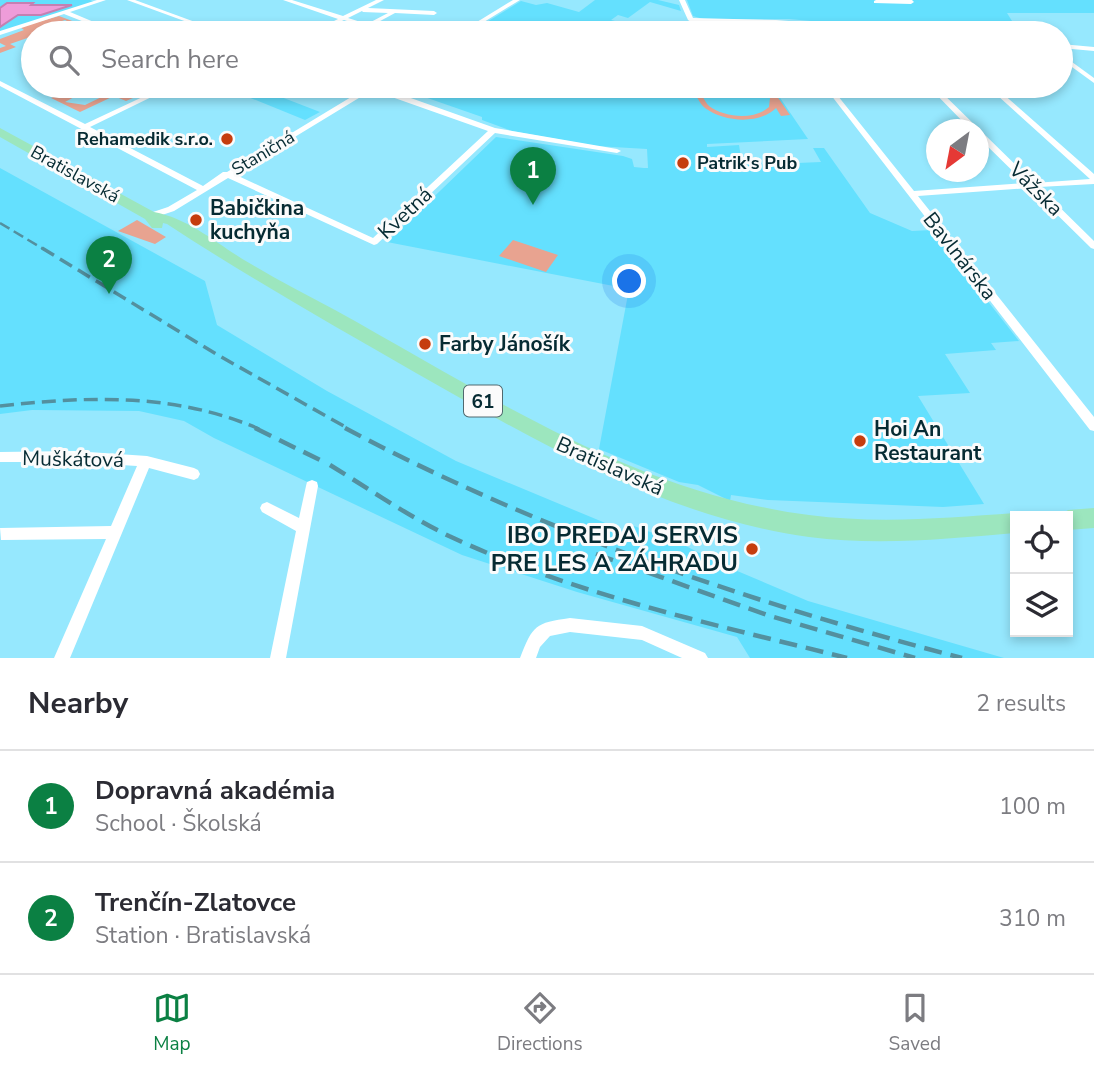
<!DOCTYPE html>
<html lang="en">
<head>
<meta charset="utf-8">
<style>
	:root { --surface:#fff; --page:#f2f2f3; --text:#2b2b33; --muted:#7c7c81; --line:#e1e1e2; --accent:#0b8043 }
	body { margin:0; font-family:"Nunito Sans",sans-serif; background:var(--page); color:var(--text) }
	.controls { position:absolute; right:21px; bottom:21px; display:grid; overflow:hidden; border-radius:0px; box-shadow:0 4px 10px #0003 }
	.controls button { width:63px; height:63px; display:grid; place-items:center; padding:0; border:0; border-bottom:2px solid var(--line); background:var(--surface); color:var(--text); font:35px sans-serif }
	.compass { position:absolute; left:926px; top:119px; width:63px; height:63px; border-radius:50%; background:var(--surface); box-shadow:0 4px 10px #0003; rotate:212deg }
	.you { position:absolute; left:630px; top:282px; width:24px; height:24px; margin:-18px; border:5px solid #fff; border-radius:50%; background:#1a73e8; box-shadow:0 0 0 10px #1a73e833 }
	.badge { display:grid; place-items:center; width:46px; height:46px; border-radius:50%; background:var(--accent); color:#fff; font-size:23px; font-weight:700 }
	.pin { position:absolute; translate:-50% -58px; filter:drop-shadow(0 2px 4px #0008) }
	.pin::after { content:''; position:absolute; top:37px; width:24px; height:21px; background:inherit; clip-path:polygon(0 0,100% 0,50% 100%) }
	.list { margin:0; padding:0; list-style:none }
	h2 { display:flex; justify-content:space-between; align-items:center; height:91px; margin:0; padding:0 28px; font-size:30px }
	h2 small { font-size:23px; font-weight:400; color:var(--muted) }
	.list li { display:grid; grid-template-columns:46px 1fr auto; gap:21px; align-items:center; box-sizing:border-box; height:112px; padding:0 28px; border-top:2px solid var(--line) }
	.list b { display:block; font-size:26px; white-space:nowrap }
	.list p { margin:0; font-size:23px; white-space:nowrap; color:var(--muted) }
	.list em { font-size:23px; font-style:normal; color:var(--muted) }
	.icon { flex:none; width:38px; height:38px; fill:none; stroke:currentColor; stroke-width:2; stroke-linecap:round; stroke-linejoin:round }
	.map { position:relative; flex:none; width:1094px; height:658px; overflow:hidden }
	.search { position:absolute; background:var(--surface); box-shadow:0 4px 10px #0003; left:21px; right:21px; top:21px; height:77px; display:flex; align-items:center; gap:18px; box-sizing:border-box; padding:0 24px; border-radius:38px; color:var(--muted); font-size:26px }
	.sheet { height:315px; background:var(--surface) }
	nav { display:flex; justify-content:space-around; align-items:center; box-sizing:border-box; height:98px; border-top:2px solid var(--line); background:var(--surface); font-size:19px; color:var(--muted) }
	nav a { display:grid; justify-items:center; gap:4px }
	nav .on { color:var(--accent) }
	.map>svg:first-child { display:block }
	.built { fill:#64e0fe }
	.green { fill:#e8a390 }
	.building { fill:#ee9cd9; stroke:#c480b2; stroke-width:2 }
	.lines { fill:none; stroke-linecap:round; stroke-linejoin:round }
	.street { fill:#fff; fill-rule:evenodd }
	.primary { fill:#9ce6be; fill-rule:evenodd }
	.rail-far2 { stroke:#53909f; stroke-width:2.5; stroke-dasharray:11 5; stroke-linecap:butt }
	.rail-far1 { stroke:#53909f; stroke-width:3.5; stroke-dasharray:14 7; stroke-linecap:butt }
	.rail { stroke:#53909f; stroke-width:4.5; stroke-dasharray:18 9; stroke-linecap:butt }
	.poi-dot { fill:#c53d0e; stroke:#fbfbfb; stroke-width:2.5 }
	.labels { text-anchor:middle; stroke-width:6; stroke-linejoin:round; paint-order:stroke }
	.far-poi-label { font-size:18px; font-weight:bold; fill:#062b33; stroke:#fbfbfb; text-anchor:end }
	.far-street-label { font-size:18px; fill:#062b33; stroke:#fbfbfb }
	.shield { fill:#fbfbfb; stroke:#50696f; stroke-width:2 }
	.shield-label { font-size:19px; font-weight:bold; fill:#062b33 }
	.street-label { font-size:21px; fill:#062b33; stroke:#fbfbfb }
	.poi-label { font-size:21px; font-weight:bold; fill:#062b33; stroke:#fbfbfb; text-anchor:start }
	.near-poi-label { font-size:24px; font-weight:bold; fill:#062b33; stroke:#fbfbfb; text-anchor:end }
</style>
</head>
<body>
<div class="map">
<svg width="1094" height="658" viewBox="0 0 1094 658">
	<rect width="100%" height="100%" fill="#96e8fe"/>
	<g class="built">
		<path d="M0 0H90L95 2 0 32Z"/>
		<path d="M595 0H658L679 5 681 11 650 2 628 18 618 15 611 20 663 33H469L521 1 536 5 547 3 579 12Z"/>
		<path d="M687 0H1094V13H1007L1012 21 1028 33H944L789 19H703L693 16Z"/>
		<path d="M221 86H253L320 112 305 120Z"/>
		<path d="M393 86H772L808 139 707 144V147L739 145 742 164 748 165 821 162 813 148H824L870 213 912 231 932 230 1019 341 991 343 996 350 945 354 970 393 918 396 984 504 943 507 768 500 731 495 730 501 698 485 679 482 599 449 629 289 387 242 496 137 623 156 632 159 634 167 644 168H648L647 149 596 146 512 131 482 120V117Z"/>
		<path d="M0 168 205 281 217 325 327 391 456 461 627 532 634 526 680 543 723 565 808 601 1004 658H750L737 637 577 592 462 555 214 438 184 421 139 411 32 410 0 414Z"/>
	</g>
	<g class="green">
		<path d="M59 16 104 33H87L79 30 70 33H53L77 26 65 20 40 28 42 30 38 32 41 33H33V36L10 44 16 47 0 53V48L6 46 0 43V39L24 30 20 27Z"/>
		<path d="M80 86H113L101 91 93 87 65 102 85 105 116 90 125 94 140 86H161L126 101 114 96 80 112 51 98Z"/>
		<path d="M682 86H697C701 92 704 101 709 106 725 118 755 120 769 107L770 98 761 86H770L790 115 781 116 776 108C759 125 724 122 705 108 699 103 696 95 693 88L684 89Z"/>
		<path d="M137 220 166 237 155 244 118 231Z"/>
		<path d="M513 240 558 255 546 272 499 256Z"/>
	</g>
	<g class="building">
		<path d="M7 3H33L31 5H72L41 15H18L0 27V8Z"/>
		<path d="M973 24H998L1009 33H983Z"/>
	</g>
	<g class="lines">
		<g class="street">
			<path d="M97 0H106L70 12 120 33H112L64 14 0 35V31Z"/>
			<path d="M127 0H135L225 33H217Z"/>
			<path d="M283 0H292L343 16 376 0H384L368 8 434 11 437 13 434 15 395 13 358 33H351L362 26 344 20 317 33H310L338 19ZM362 11 363 12 388 13 367 24 348 18Z"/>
			<path d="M513 0H520L466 33H459Z"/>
			<path d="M679 0H685L693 18 776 20 915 31 918 33H895L776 24 691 22 688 20Z"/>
			<path d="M876 0H912L914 2 911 4 874 3V1Z"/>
			<path d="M1061 44 1094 47V51L1061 48Z"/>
			<path d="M1061 54 1094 78V83L1061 59Z"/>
			<path d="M0 81 85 124 166 86H174L90 127 203 186 223 172H227L366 88 365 86H377L495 128 617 149 621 151 617 153 495 133 377 244 374 245 228 178 174 211 150 219 147 218V214L168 207 197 190 0 86ZM372 90 488 131 373 238 234 174Z"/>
			<path d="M824 86H830L914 191 1025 183 978 137V130H971L928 86H935L1034 183 1090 179 987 86H994L1094 174V184L1039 187 1094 241V249L1091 248 1030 188 918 196 1094 417V431L1090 430Z"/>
			<path d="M74 451 147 456 194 468 198 470 200 474 198 478 194 480 149 468 70 658H54L106 539 1 540 0 528 111 526 137 466 74 462H0V452Z"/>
			<path d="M312 480 317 482 318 486 286 658H270L296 531 262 512 260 508 262 504 267 502 299 518 306 486 307 482Z"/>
			<path d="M570 618 642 626 705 653 708 658H682L642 640 570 632 550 636 540 647 536 658H520C533 625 535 623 570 618Z"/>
		</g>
		<g class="primary">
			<path d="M0 128 154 212C191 219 219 246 251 264 279 281 307 295 335 310 485 393 635 493 809 515 878 524 946 518 1015 513L1023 516H1015V533C946 539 878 546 809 537 665 517 540 443 416 373 332 325 248 277 167 224L163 223 162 228H152L145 219 0 137Z"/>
			<path d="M1094 508V528L1068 530V516H1059L1068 510Z"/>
		</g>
		<path class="rail-far2" d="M0 223 45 250"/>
		<g class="rail-far1">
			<path d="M42 248 216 354 349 429"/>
			<path d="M0 406C89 396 176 393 259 429"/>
		</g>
		<g class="rail">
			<path d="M255 428 326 463"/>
			<path d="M345 428C541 532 748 602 962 658"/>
			<path d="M330 465C369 489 408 516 449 536 575 595 713 624 847 658"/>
			<path d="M596 554 767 615 915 658"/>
		</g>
	</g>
	<g class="poi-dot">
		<circle cx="227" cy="139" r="7"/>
		<circle cx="683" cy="163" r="7"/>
		<circle cx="196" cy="220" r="7"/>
		<circle cx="425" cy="344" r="7"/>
		<circle cx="860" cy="441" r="7"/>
		<circle cx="752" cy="549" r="7"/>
	</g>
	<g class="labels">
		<g class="far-poi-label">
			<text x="213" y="145">Rehamedik s.r.o.</text>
			<text x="697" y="169" text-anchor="start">Patrik's Pub</text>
		</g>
		<g class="far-street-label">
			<text transform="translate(263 153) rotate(-31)" y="6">Staničná</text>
			<text transform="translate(75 174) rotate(29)" y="6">Bratislavská</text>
		</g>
		<rect class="shield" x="464" y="385.5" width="38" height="31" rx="5"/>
		<g class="shield-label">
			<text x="483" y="408">61</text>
		</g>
		<g class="street-label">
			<text transform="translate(1036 189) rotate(45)" y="7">Vážska</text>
			<text transform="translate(405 213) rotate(-43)" y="7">Kvetná</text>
			<text transform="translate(960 256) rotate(52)" y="7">Bavlnárska</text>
			<text transform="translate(73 459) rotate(1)" y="7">Muškátová</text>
			<text transform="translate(610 466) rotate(24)" y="7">Bratislavská</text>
		</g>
		<g class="poi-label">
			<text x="210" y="215">Babičkina<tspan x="210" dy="24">kuchyňa</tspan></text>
			<text x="439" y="351">Farby Jánošík</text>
			<text x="874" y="436">Hoi An<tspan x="874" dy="24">Restaurant</tspan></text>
		</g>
		<g class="near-poi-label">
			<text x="738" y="543">IBO PREDAJ SERVIS<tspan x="738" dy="28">PRE LES A ZÁHRADU</tspan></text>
		</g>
	</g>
</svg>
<div class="controls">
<button><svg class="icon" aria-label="locate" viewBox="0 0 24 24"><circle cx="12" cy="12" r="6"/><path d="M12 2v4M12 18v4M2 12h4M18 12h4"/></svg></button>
<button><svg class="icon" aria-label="layers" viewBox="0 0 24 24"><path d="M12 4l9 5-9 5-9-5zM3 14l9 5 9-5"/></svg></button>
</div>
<svg class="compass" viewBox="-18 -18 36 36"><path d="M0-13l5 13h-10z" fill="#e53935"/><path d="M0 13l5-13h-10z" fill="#7c7c81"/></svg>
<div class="you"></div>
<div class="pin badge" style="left:533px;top:205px">1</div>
<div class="pin badge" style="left:109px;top:294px">2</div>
<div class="search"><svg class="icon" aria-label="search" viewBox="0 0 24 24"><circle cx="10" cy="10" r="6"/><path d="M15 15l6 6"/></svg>Search here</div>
</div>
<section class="sheet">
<h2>Nearby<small>2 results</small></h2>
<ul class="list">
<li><span class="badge">1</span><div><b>Dopravná akadémia</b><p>School · Školská</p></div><em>100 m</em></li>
<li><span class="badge">2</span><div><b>Trenčín-Zlatovce</b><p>Station · Bratislavská</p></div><em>310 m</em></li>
</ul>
</section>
<nav>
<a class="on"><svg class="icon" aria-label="map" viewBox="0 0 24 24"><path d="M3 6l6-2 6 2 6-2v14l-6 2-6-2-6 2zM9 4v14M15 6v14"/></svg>Map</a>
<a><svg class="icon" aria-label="directions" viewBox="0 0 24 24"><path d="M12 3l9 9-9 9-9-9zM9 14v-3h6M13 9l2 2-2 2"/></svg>Directions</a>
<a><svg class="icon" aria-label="saved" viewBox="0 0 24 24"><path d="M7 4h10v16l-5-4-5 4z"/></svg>Saved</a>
</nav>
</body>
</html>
